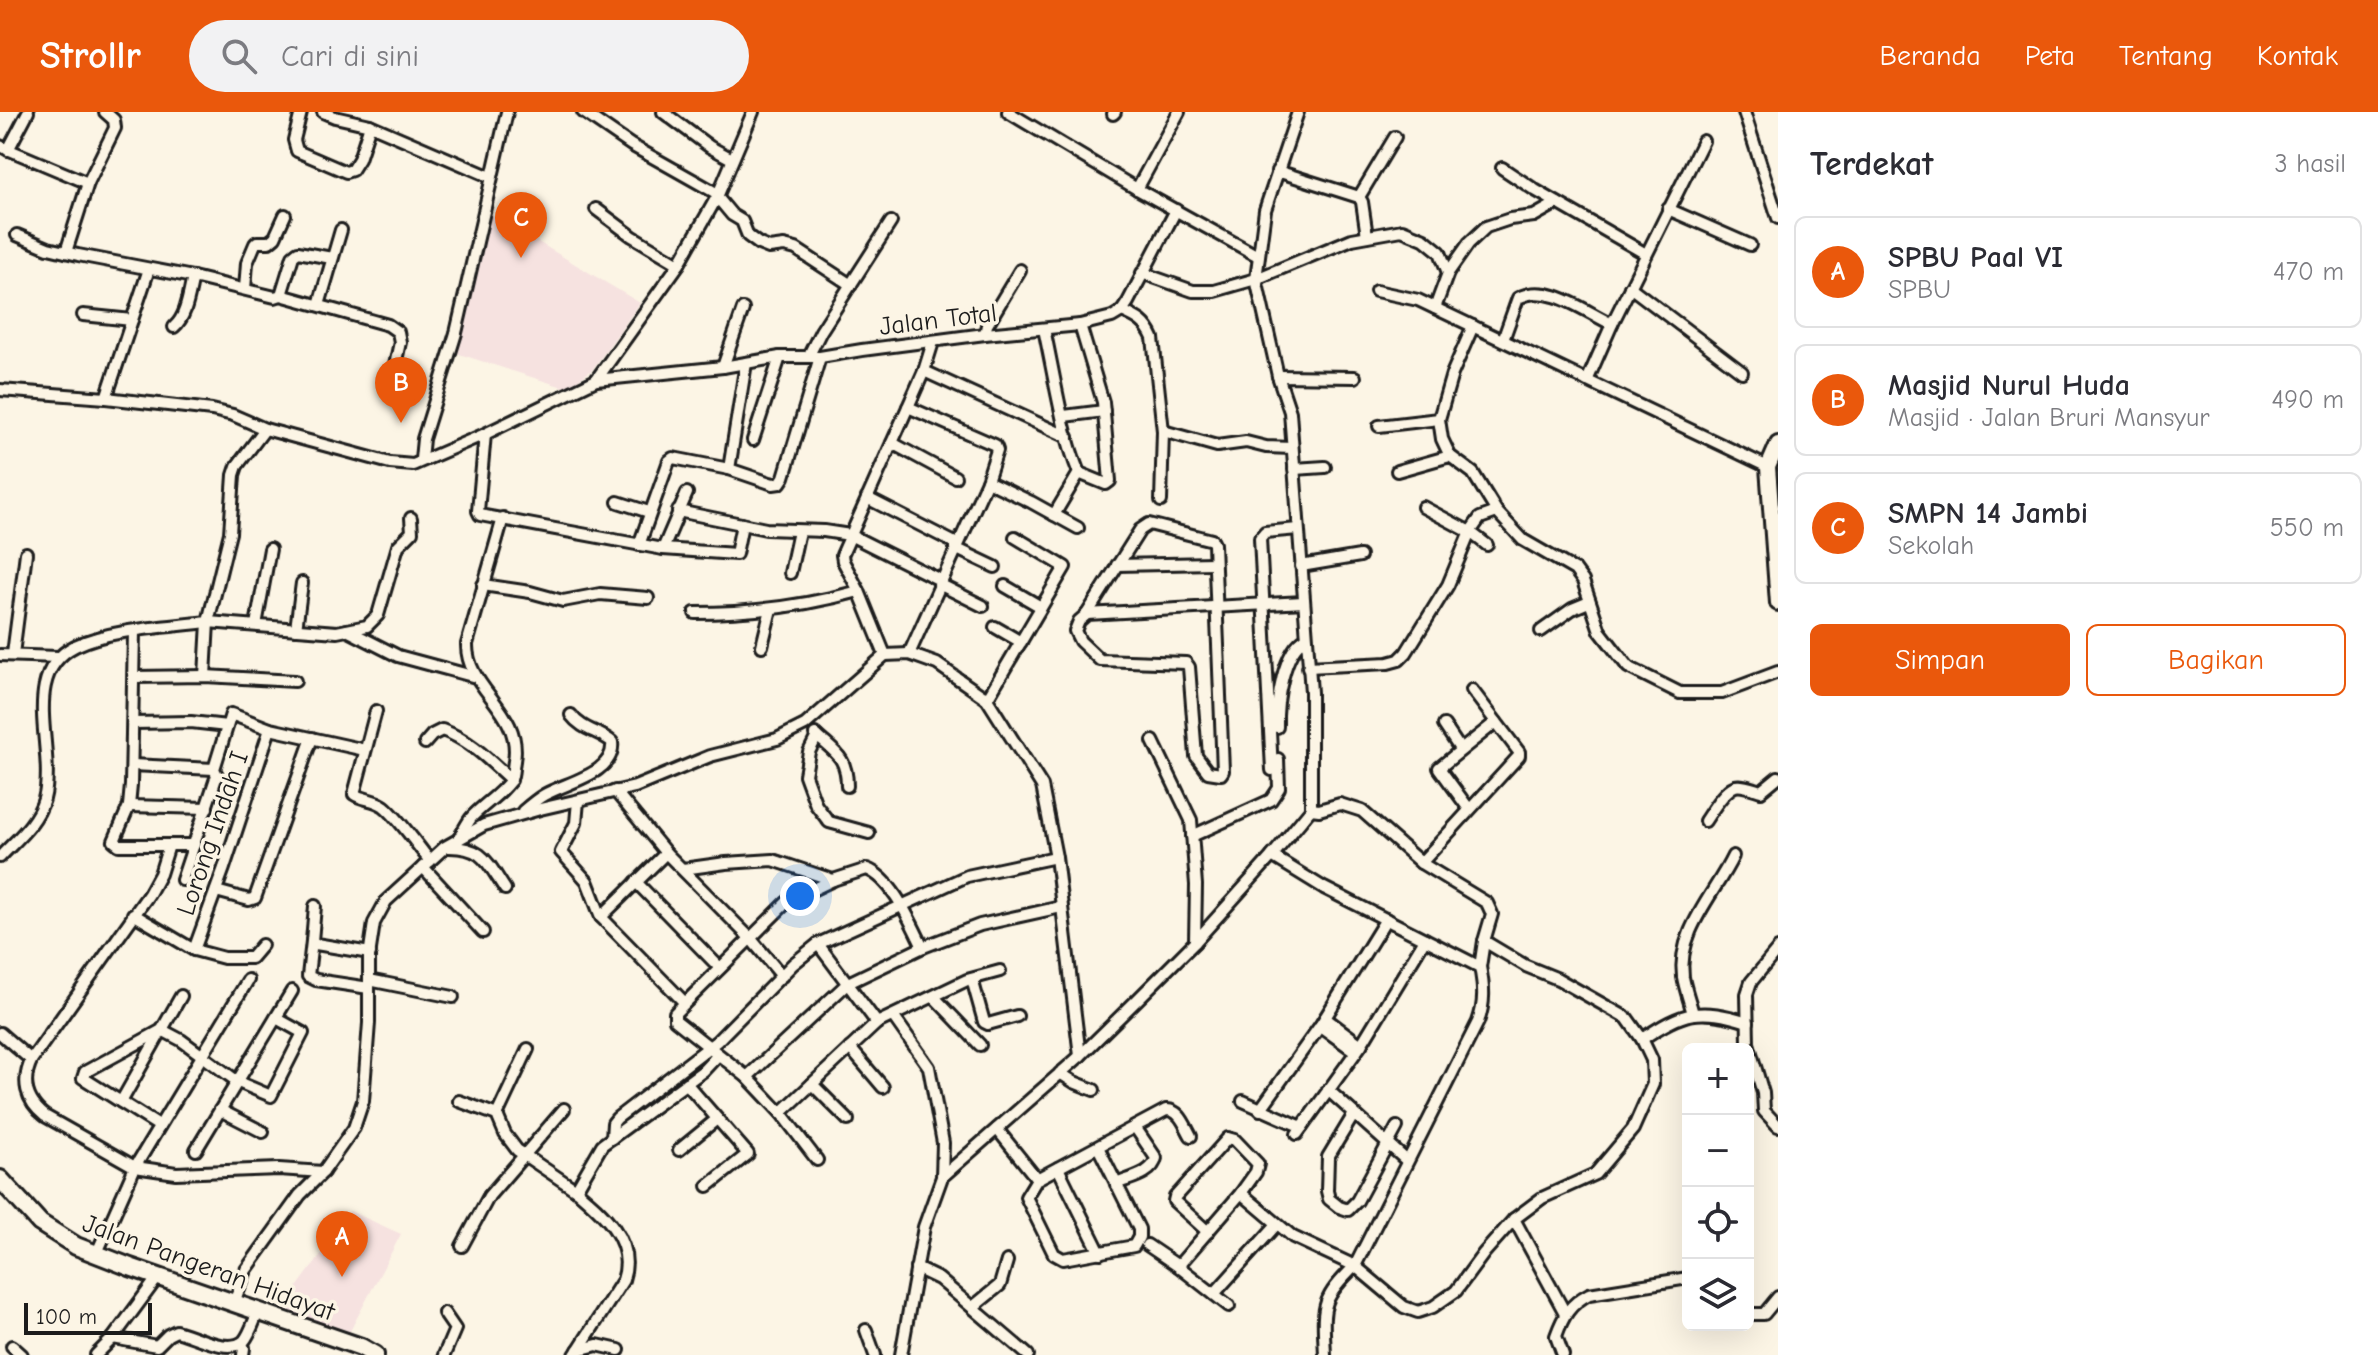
<!DOCTYPE html>
<html lang="id">
<head>
<meta charset="utf-8">
<style>
	:root { --surface:#fff; --page:#f2f2f3; --text:#2b2b33; --muted:#7c7c81; --line:#e1e1e2; --accent:#ea580c }
	body { margin:0; font-family:"Comic Neue",sans-serif; background:var(--page); color:var(--text) }
	.controls { position:absolute; right:24px; bottom:24px; display:grid; overflow:hidden; border-radius:12px; box-shadow:0 8px 32px #0002 }
	.controls button { width:72px; height:72px; display:grid; place-items:center; padding:0; border:0; border-bottom:2px solid var(--line); background:var(--surface); color:var(--text); font:40px sans-serif }
	.scale { position:absolute; left:24px; bottom:20px; width:128px; box-sizing:border-box; padding-left:8px; border:4px solid #1c1c1c; border-top:0; font-size:22px; line-height:28px; white-space:nowrap; color:#1c1c1c; -webkit-text-stroke:6px #fcf5e5; paint-order:stroke }
	.you { position:absolute; left:800px; top:784px; width:28px; height:28px; margin:-20px; border:6px solid #fff; border-radius:50%; background:#1a73e8; box-shadow:0 0 0 12px #1a73e833 }
	.badge { display:grid; place-items:center; width:52px; height:52px; border-radius:50%; background:var(--accent); color:#fff; font-size:26px; font-weight:700 }
	.pin { position:absolute; translate:-50% -66px; filter:drop-shadow(0 2px 4px #0008) }
	.pin::after { content:''; position:absolute; top:42px; width:28px; height:24px; background:inherit; clip-path:polygon(0 0,100% 0,50% 100%) }
	.list { margin:0; padding:0; list-style:none }
	h2 { display:flex; justify-content:space-between; align-items:center; height:104px; margin:0; padding:0 32px; font-size:34px }
	h2 small { font-size:26px; font-weight:400; color:var(--muted) }
	.list li { display:grid; grid-template-columns:52px 1fr auto; gap:24px; align-items:center; box-sizing:border-box; height:112px; margin:0 16px 16px; padding:0 16px; border:2px solid var(--line); border-radius:12px }
	.list b { display:block; font-size:30px; white-space:nowrap }
	.list p { margin:0; font-size:26px; white-space:nowrap; color:var(--muted) }
	.list em { font-size:26px; font-style:normal; color:var(--muted) }
	.actions { display:flex; gap:16px; padding:24px 32px }
	.actions a { flex:1; padding:18px 0; border:2px solid var(--accent); border-radius:12px; text-align:center; font-size:28px; color:var(--accent) }
	.actions .main { background:var(--accent); color:#fff }
	.icon { flex:none; width:44px; height:44px; fill:none; stroke:currentColor; stroke-width:2; stroke-linecap:round; stroke-linejoin:round }
	.map { position:relative; flex:none; width:1778px; height:1243px; overflow:hidden }
	header { display:flex; align-items:center; gap:48px; box-sizing:border-box; height:112px; padding:0 40px; background:var(--accent); color:#fff }
	header strong { font-size:38px }
	nav { display:flex; gap:44px; margin-inline-start:auto; font-size:28px }
	.search { width:560px; height:72px; background:var(--page); display:flex; align-items:center; gap:20px; box-sizing:border-box; padding:0 28px; border-radius:44px; color:var(--muted); font-size:30px }
	main { display:flex }
	aside { flex:1; background:var(--surface) }
	.map>svg:first-child { display:block }
	.built { fill:#f6e2e0 }
	.lines { fill:none; stroke-linecap:round; stroke-linejoin:round }
	.minor-casing { stroke:#1c1c1c; stroke-width:16 }
	.major-casing { stroke:#1c1c1c; stroke-width:20 }
	.highway-casing { stroke:#1c1c1c; stroke-width:22 }
	.minor { stroke:#fcf5e5; stroke-width:10 }
	.major { stroke:#fcf5e5; stroke-width:14 }
	.highway { stroke:#fcf5e5; stroke-width:16 }
	.labels { text-anchor:middle; stroke-width:7; stroke-linejoin:round; paint-order:stroke }
	.street-label { font-size:26px; fill:#1c1c1c; stroke:#fcf5e5 }
</style>
</head>
<body>
<header>
<strong>Strollr</strong>
<div class="search"><svg class="icon" aria-label="search" viewBox="0 0 24 24"><circle cx="10" cy="10" r="6"/><path d="M15 15l6 6"/></svg>Cari di sini</div>
<nav><a>Beranda</a><a>Peta</a><a>Tentang</a><a>Kontak</a></nav>
</header>
<main>
<div class="map">
<svg width="1778" height="1243" viewBox="0 0 1778 1243">
	<rect width="100%" height="100%" fill="#fcf5e5"/>
	<filter id="ink" filterUnits="userSpaceOnUse"><feTurbulence type="fractalNoise" baseFrequency=".0125" numOctaves="2"/><feDisplacementMap in="SourceGraphic" scale="16" xChannelSelector="R" yChannelSelector="G"/><feConvolveMatrix kernelMatrix="1 2 1 2 8 2 1 2 1" color-interpolation-filters="sRGB"/></filter>
	<g filter="url(#ink)">
		<g class="built">
			<path d="M488 100 640 191 592 258 566 276 456 241Z"/>
			<path d="M350 1099 401 1122 349 1221 280 1198 329 1132 328 1122Z"/>
		</g>
		<g class="lines">
			<defs>
				<g id="minor">
					<path d="M301 0 294 28 297 39 346 60 352 58 359 47 370 13"/>
					<path d="M323 0 335 5 370 13 491 65"/>
					<path d="M583 0 631 33 718 82"/>
					<path d="M663 0 710 35 732 47"/>
					<path d="M1008 0 1137 77 1258 144"/>
					<path d="M1744 0 1778 106"/>
					<path d="M1113 2 1115 0"/>
					<path d="M0 34 88 71 66 140"/>
					<path d="M8 38 28 0"/>
					<path d="M1502 56 1535 78 1646 142"/>
					<path d="M1277 59 1359 85 1362 90 1367 124"/>
					<path d="M88 71 115 16 114 8 105 0"/>
					<path d="M1137 77 1179 0"/>
					<path d="M717 85 732 103 742 109 748 124 759 132 769 136 784 134 796 137 851 173"/>
					<path d="M1359 85 1395 25"/>
					<path d="M596 97 632 124 679 152"/>
					<path d="M1668 97 1750 133"/>
					<path d="M17 123 48 136 78 143 193 165 275 185 281 183 293 144 298 140 332 146"/>
					<path d="M1142 161 1193 179H1214L1256 167 1352 127 1402 118 1424 127 1440 140 1448 161 1435 196"/>
					<path d="M1448 161 1469 131 1486 115 1510 107 1534 104 1557 91"/>
					<path d="M1630 175 1742 260"/>
					<path d="M245 177 247 151 255 132 257 130H269L275 125 285 103"/>
					<path d="M1376 179 1418 188 1768 355"/>
					<path d="M281 183 388 213 398 220 400 230 394 258"/>
					<path d="M319 193 341 118"/>
					<path d="M1122 199C1138 206 1146 210 1153 226L1163 319 1161 389"/>
					<path d="M83 203 132 208"/>
					<path d="M1473 214 1452 262 1439 307 1442 327 1450 344 1473 361 1497 400 1523 428 1575 458 1583 469 1600 519 1628 555 1680 581H1722L1778 560"/>
					<path d="M174 215C187 204 189 181 193 165"/>
					<path d="M1044 217C1054 262 1062 320 1079 361L1106 372 1110 369 1103 290 1080 213"/>
					<path d="M985 222 987 213 1020 158"/>
					<path d="M1503 228 1518 186C1548 170 1584 199 1612 212"/>
					<path d="M808 245 821 219 891 110"/>
					<path d="M723 255 743 197"/>
					<path d="M924 259 1068 325"/>
					<path d="M1278 264 1355 265"/>
					<path d="M596 268 723 255 780 245H820L862 238 985 222 1080 213 1112 205 1122 199 1128 190 1176 98"/>
					<path d="M1587 269 1612 212 1703 29"/>
					<path d="M0 278 106 286 212 298 233 303 265 317 390 351 413 353 485 322 596 268 679 152 717 85 753 0"/>
					<path d="M106 286 149 157"/>
					<path d="M908 295 995 333 997 338 987 369 909 542"/>
					<path d="M1064 304 1104 299"/>
					<path d="M1379 314 1439 307"/>
					<path d="M1163 319 1217 334 1246 330 1266 335 1292 336"/>
					<path d="M485 322 478 399 480 403 663 437 736 442 742 412"/>
					<path d="M753 328 780 245"/>
					<path d="M892 331 955 365"/>
					<path d="M421 347 423 327 456 221 507 0"/>
					<path d="M729 357 746 251"/>
					<path d="M1294 357 1325 355"/>
					<path d="M1397 359 1450 344"/>
					<path d="M987 369 1031 390 1078 416"/>
					<path d="M867 386 957 432"/>
					<path d="M618 390 649 400"/>
					<path d="M1423 395 1470 420 1487 433"/>
					<path d="M678 399 766 417 824 419 850 423 940 468"/>
					<path d="M1054 403 1079 361"/>
					<path d="M1149 412 1212 428 1214 432 1223 659 1221 662 1208 660 1196 644 1189 555 1186 551 1100 548 1080 529 1075 519 1079 509 1087 502 1140 418Z"/>
					<path d="M639 433 669 349 673 346 729 357 773 372 780 371 784 365 820 245"/>
					<path d="M955 436 995 455"/>
					<path d="M663 437 687 381"/>
					<path d="M1117 453 1214 451"/>
					<path d="M1301 454 1360 444"/>
					<path d="M790 461 799 419"/>
					<path d="M939 472 983 494"/>
					<path d="M483 473 530 480 563 489 600 482 648 486"/>
					<path d="M1005 474 1041 495"/>
					<path d="M695 501C751 501 805 494 859 479"/>
					<path d="M1087 502 1304 490"/>
					<path d="M256 513 270 437"/>
					<path d="M995 515 1021 530"/>
					<path d="M296 517 302 471"/>
					<path d="M347 518 398 544 476 565"/>
					<path d="M1541 519 1572 497 1589 490"/>
					<path d="M134 520 131 673 129 694 114 729 119 733H194"/>
					<path d="M762 534 771 497"/>
					<path d="M13 542 26 441"/>
					<path d="M0 543 58 545"/>
					<path d="M885 543 859 479 843 449 842 443 924 259 933 230"/>
					<path d="M1308 555 1388 551 1399 548 1406 541 1448 473 1470 420 1480 406 1497 400"/>
					<path d="M205 564 208 510 337 520 367 514 378 503 398 434 412 420 411 406"/>
					<path d="M134 565 205 564 295 569"/>
					<path d="M987 587 1065 455 1015 425"/>
					<path d="M376 599 354 682C363 688 374 687 384 694 398 705 418 734 430 749"/>
					<path d="M133 611 191 610 227 614"/>
					<path d="M1444 613 1460 637"/>
					<path d="M1277 615C1276 591 1283 538 1306 526"/>
					<path d="M815 622C835 641 847 644 847 674"/>
					<path d="M817 624 809 640 805 663 816 693 829 710 869 721"/>
					<path d="M1153 629 1191 708 1196 773 1195 830"/>
					<path d="M425 631 432 623 442 618C470 628 489 648 511 668"/>
					<path d="M132 653 214 657"/>
					<path d="M1272 658 1260 426 1265 420 1298 417"/>
					<path d="M615 679 666 741 751 827 782 864"/>
					<path d="M578 689 576 711 561 740 587 769 601 805 684 890"/>
					<path d="M129 694 207 696"/>
					<path d="M1311 697 1319 698 1340 692 1362 699 1421 751 1487 791 1492 802 1484 829 1480 855"/>
					<path d="M1469 697 1439 656 1496 610"/>
					<path d="M523 699C530 693 537 687 544 683 566 670 616 662 612 630 599 619 582 618 571 603"/>
					<path d="M1705 709C1711 700 1724 678 1735 674 1742 672 1754 677 1761 679L1778 665"/>
					<path d="M1192 724 1271 688 1279 676 1278 647"/>
					<path d="M458 728C462 721 466 713 471 706 480 695 505 679 511 667 513 663 513 654 514 649 523 598 466 578 467 532L503 406"/>
					<path d="M169 733 160 762 149 782 32 947C21 969 26 989 45 1004L135 1055 176 1061 279 1057 323 1060"/>
					<path d="M447 735C483 734 487 750 505 777"/>
					<path d="M1272 744 1324 776 1480 855C1484 875 1485 891 1478 910L1355 1154C1319 1189 1323 1195 1325 1243"/>
					<path d="M0 745C17 727 37 711 44 687 57 638 18 563 75 534 110 517 168 515 208 510L230 421 234 363 237 354 265 317"/>
					<path d="M1421 751 1519 644V640L1472 578"/>
					<path d="M423 755 483 820"/>
					<path d="M683 757 726 751 773 748 833 768"/>
					<path d="M182 768 217 663 214 657 231 602 270 617 365 638"/>
					<path d="M636 770 720 856"/>
					<path d="M216 779 249 788 255 786 312 626"/>
					<path d="M315 794 312 829 316 832 370 841"/>
					<path d="M133 802 194 838 224 846H251L262 833"/>
					<path d="M601 805 666 741"/>
					<path d="M312 829 308 864 316 868 369 876"/>
					<path d="M818 832 877 911"/>
					<path d="M1778 837 1751 870 1747 882 1748 931 1763 981 1764 999 1778 1014"/>
					<path d="M194 838 224 756 270 617"/>
					<path d="M972 867 984 910 988 912 1017 904"/>
					<path d="M369 868 453 885"/>
					<path d="M934 885 980 933"/>
					<path d="M1693 902C1690 890 1685 877 1683 865 1677 819 1715 782 1733 744"/>
					<path d="M893 904 929 955 943 1031 942 1065"/>
					<path d="M1325 906 1361 933"/>
					<path d="M1320 914 1356 940"/>
					<path d="M162 918 181 928 238 970 271 984 303 921 276 906"/>
					<path d="M0 921 31 948"/>
					<path d="M1642 927C1684 899 1699 895 1748 910"/>
					<path d="M850 936 883 975"/>
					<path d="M1060 961 1074 970 1094 978"/>
					<path d="M747 965 848 871 923 835 980 813 1061 795"/>
					<path d="M686 971 748 1042 708 1074"/>
					<path d="M812 972 848 1008"/>
					<path d="M1328 978 1407 1049"/>
					<path d="M459 989 497 1003 505 1022 517 1038 576 1078"/>
					<path d="M1243 989 1302 1015"/>
					<path d="M121 990 181 884"/>
					<path d="M220 998 263 1020"/>
					<path d="M1260 998 1320 914 1386 807"/>
					<path d="M781 1001 877 911 967 868 1000 859"/>
					<path d="M1354 1002 1328 1045 1327 1079 1329 1087 1339 1095 1348 1098 1357 1089 1397 1015"/>
					<path d="M497 1003 528 937"/>
					<path d="M159 1014 83 966 85 960 162 918"/>
					<path d="M997 1017 1037 1067"/>
					<path d="M1297 1022 1361 933 1425 827"/>
					<path d="M612 1026 613 1011 617 1006 717 929 793 852 818 832 967 764 1056 745"/>
					<path d="M1098 1035 1139 1117V1125L1134 1134 1063 1147 1054 1142 1026 1085 1037 1067 1166 998C1180 997 1185 1014 1191 1024"/>
					<path d="M196 1038 292 879"/>
					<path d="M679 1038 717 1007"/>
					<path d="M817 1048 781 1001 747 965 675 908V901L787 790 833 768 867 757C893 767 911 811 923 835"/>
					<path d="M1058 1056 1100 1141"/>
					<path d="M1116 1072C1130 1066 1153 1062 1156 1046L1135 1015"/>
					<path d="M1514 1107 1565 1201"/>
					<path d="M1208 1120 1174 1089 1175 1085 1228 1026 1235 1028 1258 1052 1256 1060 1241 1081"/>
					<path d="M1147 1133 1178 1154"/>
					<path d="M462 1134 489 1084 564 997"/>
					<path d="M96 1143 135 1055 248 868"/>
					<path d="M916 1156 939 1167 1028 1243"/>
					<path d="M1214 1182 1277 1112"/>
					<path d="M234 1191 246 1158 300 1083 323 1060 354 1016 363 989 369 911V844L374 811 386 789 445 735 484 713 540 697 635 675 710 644 777 627 805 613 885 543 909 542 937 552 987 587 1042 674 1056 745 1080 944"/>
					<path d="M1229 1194 1178 1154 1241 1081 1293 1125 1355 1154 1404 1195 1418 1200 1433 1195 1456 1179 1484 1141 1514 1107 1542 1086 1595 1062 1633 1017 1653 972 1652 948 1642 927 1627 906 1558 867 1526 854 1484 829"/>
					<path d="M973 1195 1000 1173 1007 1149"/>
					<path d="M1748 1202H1764L1778 1185"/>
					<path d="M866 1218 875 1243"/>
					<path d="M113 1226 157 1234 168 1223 176 1219C193 1223 229 1243 244 1229 250 1222 254 1209 258 1200"/>
					<path d="M240 1232 244 1236 243 1243"/>
					<path d="M12 1234 22 1243"/>
					<path d="M578 1238 597 1233 619 1238"/>
					<path d="M96 1243 113 1226 158 1165"/>
					<path d="M444 1243 455 1217 444 1201"/>
					<path d="M575 1243 623 1168C636 1129 602 1100 576 1078L602 1033 703 959 718 943"/>
					<path d="M901 1243 924 1115 942 1065 1080 944 1137 888 1195 830 1272 744 1311 697V580L1290 300 1278 264 1256 167 1265 98 1298 0"/>
					<path d="M1563 1243 1556 1224C1563 1204 1570 1192 1589 1182L1688 1166"/>
				</g>
				<path id="major" d="M1778 332 1768 355 1778 491"/>
				<path id="highway" d="M0 1067 40 1111 76 1134 130 1155 361 1235 375 1243"/>
			</defs>
			<use href="#minor" class="minor-casing"/>
			<use href="#major" class="major-casing"/>
			<use href="#highway" class="highway-casing"/>
			<use href="#minor" class="minor"/>
			<use href="#major" class="major"/>
			<use href="#highway" class="highway"/>
		</g>
	</g>
	<g class="labels">
		<g class="street-label">
			<text transform="translate(938 207) rotate(-7)" y="9">Jalan Total</text>
			<text transform="translate(212 721) rotate(-71)" y="9">Lorong Indah I</text>
			<text transform="translate(209 1155) rotate(20)" y="9">Jalan Pangeran Hidayat</text>
		</g>
	</g>
</svg>
<div class="controls">
<button>+</button>
<button>−</button>
<button><svg class="icon" aria-label="locate" viewBox="0 0 24 24"><circle cx="12" cy="12" r="6"/><path d="M12 2v4M12 18v4M2 12h4M18 12h4"/></svg></button>
<button><svg class="icon" aria-label="layers" viewBox="0 0 24 24"><path d="M12 4l9 5-9 5-9-5zM3 14l9 5 9-5"/></svg></button>
</div>
<div class="scale">100 m</div>
<div class="you"></div>
<div class="pin badge" style="left:342px;top:1165px">A</div>
<div class="pin badge" style="left:401px;top:311px">B</div>
<div class="pin badge" style="left:521px;top:146px">C</div>
</div>
<aside>
<h2>Terdekat<small>3 hasil</small></h2>
<ul class="list">
<li><span class="badge">A</span><div><b>SPBU Paal VI</b><p>SPBU</p></div><em>470 m</em></li>
<li><span class="badge">B</span><div><b>Masjid Nurul Huda</b><p>Masjid · Jalan Bruri Mansyur</p></div><em>490 m</em></li>
<li><span class="badge">C</span><div><b>SMPN 14 Jambi</b><p>Sekolah</p></div><em>550 m</em></li>
</ul>
<div class="actions"><a class="main">Simpan</a><a>Bagikan</a></div>
</aside>
</main>
</body>
</html>
